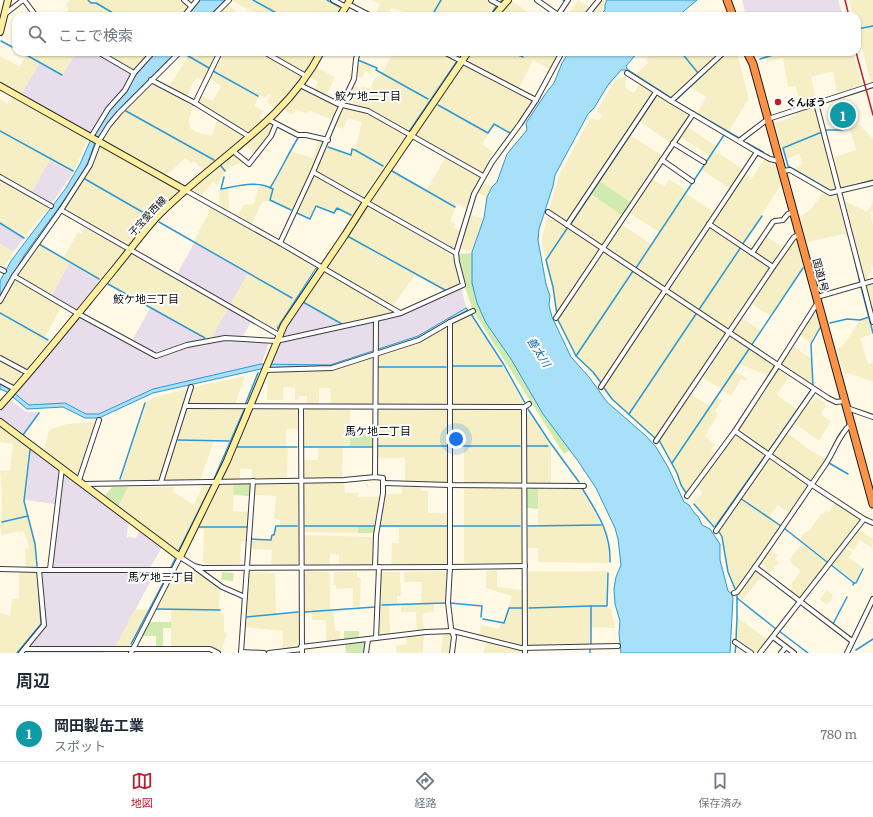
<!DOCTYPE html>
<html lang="ja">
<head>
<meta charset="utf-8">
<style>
	:root { --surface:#fff; --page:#f2f2f3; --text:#1f2937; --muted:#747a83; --line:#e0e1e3; --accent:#bf1d2c }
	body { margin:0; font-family:Literata,"Noto Sans JP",serif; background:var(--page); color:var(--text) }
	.you { position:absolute; left:456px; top:439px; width:14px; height:14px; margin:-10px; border:3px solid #fff; border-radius:50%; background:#1a73e8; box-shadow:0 0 0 6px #1a73e833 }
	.badge { display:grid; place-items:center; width:26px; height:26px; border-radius:50%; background:var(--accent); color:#fff; font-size:13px; font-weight:700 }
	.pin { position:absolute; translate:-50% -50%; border:2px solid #fff; box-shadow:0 1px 4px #0006 }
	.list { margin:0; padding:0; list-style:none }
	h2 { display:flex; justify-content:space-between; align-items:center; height:52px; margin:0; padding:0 16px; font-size:17px }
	h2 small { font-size:13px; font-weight:400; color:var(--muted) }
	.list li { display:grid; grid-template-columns:26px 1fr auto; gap:12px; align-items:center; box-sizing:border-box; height:56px; padding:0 16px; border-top:1px solid var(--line) }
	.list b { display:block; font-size:15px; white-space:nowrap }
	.list p { margin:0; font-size:13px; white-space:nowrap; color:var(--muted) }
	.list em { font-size:13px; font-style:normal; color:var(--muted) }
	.icon { flex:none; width:22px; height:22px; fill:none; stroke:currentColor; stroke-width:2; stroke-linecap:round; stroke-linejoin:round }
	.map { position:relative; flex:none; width:873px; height:653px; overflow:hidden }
	.search { position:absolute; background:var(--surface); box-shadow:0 1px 3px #0004; left:12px; right:12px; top:12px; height:44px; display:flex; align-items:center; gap:10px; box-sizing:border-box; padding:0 14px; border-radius:12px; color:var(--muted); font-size:15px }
	.sheet { height:108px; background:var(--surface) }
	nav { display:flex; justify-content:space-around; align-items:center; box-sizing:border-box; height:56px; border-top:1px solid var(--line); background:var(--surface); font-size:11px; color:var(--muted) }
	nav a { display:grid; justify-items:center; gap:2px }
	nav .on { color:var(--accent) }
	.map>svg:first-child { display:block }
	.industrial { fill:#e8ddea }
	.farmland { fill:#f6efc6 }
	.green { fill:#d1eaaf }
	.water { fill:#a8dff9; stroke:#2c98d3 }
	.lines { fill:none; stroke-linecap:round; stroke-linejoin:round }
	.stream { stroke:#2c98d3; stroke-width:1.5 }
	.street-casing { stroke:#3d3d3d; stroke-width:6 }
	.secondary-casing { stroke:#2c2c2c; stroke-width:8 }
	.highway-casing { stroke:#1b1b1b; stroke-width:9 }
	.street { stroke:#fff; stroke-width:4 }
	.secondary { stroke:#fff0a1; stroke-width:6 }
	.highway { stroke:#fc9247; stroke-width:7 }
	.rail { stroke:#bf1d2c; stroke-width:1.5 }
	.poi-dot { fill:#bf1d2c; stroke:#fff; stroke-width:1.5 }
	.labels { text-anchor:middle; stroke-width:4; stroke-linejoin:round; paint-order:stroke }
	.poi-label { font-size:10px; font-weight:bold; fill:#0a0a0a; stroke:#fff; text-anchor:start }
	.street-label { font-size:10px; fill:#0a0a0a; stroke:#fff }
	.neighbourhood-label { font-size:11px; fill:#0a0a0a; stroke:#fff }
	.water-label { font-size:11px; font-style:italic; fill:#0f67a0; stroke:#fff }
</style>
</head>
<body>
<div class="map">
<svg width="873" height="653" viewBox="0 0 873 653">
	<rect width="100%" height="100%" fill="#fff9e6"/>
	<g class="industrial">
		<path d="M742 0H838L843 16H746Z"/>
		<path d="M76 52H95L133 74 121 94 109 103 91 134 21 95 39 63 62 76Z"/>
		<path d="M50 160 73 173 51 204 31 193Z"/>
		<path d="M0 223 24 238 13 252 0 244Z"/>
		<path d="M195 242 248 273 230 305 177 274Z"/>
		<path d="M69 263 99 281 76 309 52 295Z"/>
		<path d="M460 289 462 290 466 308 418 336 377 349 378 323 380 320Z"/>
		<path d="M302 302 343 325 286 338 283 337 286 327Z"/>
		<path d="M150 308 206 340 186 343 155 354 132 341Z"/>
		<path d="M228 308 251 322 242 338 210 340Z"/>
		<path d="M79 317 156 358 187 346 225 339 269 343 261 364 153 389 99 414H86L65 403 29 405 15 394 62 340Z"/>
		<path d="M373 321 374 322 373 350 330 365H269L279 344 284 342Z"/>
		<path d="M11 400 26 412H40L21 436 0 420V412Z"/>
		<path d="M31 449 59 470 55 504 25 500Z"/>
		<path d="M65 475 128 521 127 537 136 538 140 530 162 547 150 568 52 567 63 476Z"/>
		<path d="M156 571 116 646H29L45 625 41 574 43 572Z"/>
		<path d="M24 651 104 652 103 653H22Z"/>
	</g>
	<g class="farmland">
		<path d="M70 0H89L91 2H96L97 0H181L189 6V9L183 16H66L68 10 66 4Z"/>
		<path d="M233 0H329L341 7 336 16H254L255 13 232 1Z"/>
		<path d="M371 0H488L497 5V7L490 16H400L402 11 391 8 388 16H377L375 15 380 4Z"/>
		<path d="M511 0 533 16H509L501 12Z"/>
		<path d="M578 0 592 8 585 16H567Z"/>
		<path d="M600 0H607L605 5V10L599 16H588Z"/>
		<path d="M849 0H873V83H871L857 30V16H853Z"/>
		<path d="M228 4 235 11 231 16H215Z"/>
		<path d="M36 52H76L62 76 39 63 21 95 0 83V56L20 67 26 54 33 58Z"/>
		<path d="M101 52H152L134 71Z"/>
		<path d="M200 52 217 53 204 81 197 77 185 98 168 88 189 55 196 59Z"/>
		<path d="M221 52H260L301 76V77L275 109 267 102 271 95 268 94 265 98 260 95 254 106 263 111 260 117 264 120 251 133H248L199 103 198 101 201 95 213 101 221 86 209 78Z"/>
		<path d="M267 52H317L305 72 304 73Z"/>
		<path d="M394 52H441L455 60 456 62 409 131H406L369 110 354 104 355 102 347 98 353 86 360 90 362 86 370 89 375 78H377L381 72H383Z"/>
		<path d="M473 52H561L551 69 533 60 519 88 470 62 468 58Z"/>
		<path d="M653 52H713L717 57 672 98 636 74 648 63 646 60Z"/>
		<path d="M727 52H737L749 100 747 101 729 131 697 113 707 97 690 87 726 54Z"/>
		<path d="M783 52H853L862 85 837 93 833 71 811 77 816 99 815 102 807 104 805 99 802 100 803 105 800 106 796 86 788 87 783 58 767 62 765 57Z"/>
		<path d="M357 60 373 67 371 74 365 71 362 78 356 76Z"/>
		<path d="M466 65 533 100V103L511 134 494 125 482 144 493 152 488 160 490 161 484 172 482 173 418 137 417 134 463 66Z"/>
		<path d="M316 67 335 77 326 96 314 90 318 82 309 77Z"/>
		<path d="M626 76 625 88 634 93 640 83 653 91V93L568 222 566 223 549 210 559 175 589 121 592 118 599 120 602 115 597 111 613 84 616 80Z"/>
		<path d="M153 84 193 106 189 119 190 128 196 132 212 136 217 119 243 135V138L203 170 194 161 191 163 185 158 170 172 164 175 104 141V139L121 114Z"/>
		<path d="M303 88 337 106 339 108 333 120 310 111 305 113 296 109 292 115 284 109Z"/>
		<path d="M13 95 89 137 73 173 50 160 31 193 0 176V99L8 104Z"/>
		<path d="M659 95 689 114V116L671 143 639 121 656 96Z"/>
		<path d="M813 106H815L838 189 831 190 793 169 803 164 799 154 787 159 782 148 775 123 794 117 796 112Z"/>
		<path d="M346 107 367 113 405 136 364 196 361 197 317 172V168L328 146 350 154 352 149H355L362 122 348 118 343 129 335 126 343 108Z"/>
		<path d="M271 123 274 124 270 136 254 154 246 145Z"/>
		<path d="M859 124 873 139V179L840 188 834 157 856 150 850 129Z"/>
		<path d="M686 126 716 146 714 150 744 170 731 190 701 169 710 156 679 136Z"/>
		<path d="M630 135 663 156 632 203 599 181Z"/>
		<path d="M318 139 320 140 323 146 293 211 269 201H263L251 225 237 217 243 205 254 204 259 185 269 188 279 172 289 151 313 158Z"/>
		<path d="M100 144 177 188V192L154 215 128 247 66 211V207L92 166Z"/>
		<path d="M234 155 244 162 230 167 222 176 218 185 212 182 202 195 195 192V187Z"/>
		<path d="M445 158 482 178 467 208 457 204 450 221 455 223 454 228 460 230 458 246 455 248 372 203 371 199 392 170 427 190Z"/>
		<path d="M765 158 776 166 781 185 742 245 713 225V223L745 174 752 178Z"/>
		<path d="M314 176H315L359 200 360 203 352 217 337 209 334 213 317 206 310 218 297 211Z"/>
		<path d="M0 179 48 206V209L25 236 0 222Z"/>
		<path d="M651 179 664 187 669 179 687 191 685 193 715 213 666 288 663 287 607 250 606 246 621 224 651 244 659 232 629 213Z"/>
		<path d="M482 182 492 187 487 197 476 192Z"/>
		<path d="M220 189H228L229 207 227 211 220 207 219 190Z"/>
		<path d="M824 191 838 193 848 233 807 242 800 217 811 209Z"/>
		<path d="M591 194 623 216 604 245 601 246 570 225Z"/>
		<path d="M843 200 867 212 873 202V211L870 212 873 225V265L871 266 872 273 867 275 868 281H866L864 279Z"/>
		<path d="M370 206 454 257 460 284 445 291 415 275 393 306 328 268V265L347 238 366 207Z"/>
		<path d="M211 208 279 245 316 268 277 328 274 329 230 305 248 273 194 241Z"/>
		<path d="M548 214 600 250 557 315 553 287 542 243V238Z"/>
		<path d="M469 215 484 218 472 252 461 249Z"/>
		<path d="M85 228 123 249V252L99 281 69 263 52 295 19 277V273L38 243 64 257 78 232 81 234Z"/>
		<path d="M709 228H711L770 267V269L729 329 727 330 669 291 668 289Z"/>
		<path d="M765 236 784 248 773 265 755 254V251Z"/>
		<path d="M794 239H796L803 267 771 316 750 303Z"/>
		<path d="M0 244 13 252 4 268H2L0 267Z"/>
		<path d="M605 251 663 290V292L602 384 593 372 576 356 558 320 559 316 602 252Z"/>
		<path d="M132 254 228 308 210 340H206L107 284Z"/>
		<path d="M326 272 395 312 343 325 302 302 322 273Z"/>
		<path d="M17 281 62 306 44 339 49 342 26 369 0 355V305L14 282Z"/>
		<path d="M873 283V312L866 287V285Z"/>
		<path d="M665 294H668L725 332 726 334 656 439 612 399 607 393 604 386Z"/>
		<path d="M470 314 503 366 524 404 453 405 450 402 451 325 452 323Z"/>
		<path d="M813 314H817L820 328 811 344 800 335Z"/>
		<path d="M741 317 761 331 751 346 733 334 732 330Z"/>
		<path d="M869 317 873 334 860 338 868 364 873 363V382L848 373 844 374 837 349 843 346 860 320Z"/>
		<path d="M446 327H448V401L445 404 379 405 376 403 377 357 378 355 420 342Z"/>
		<path d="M731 336 774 364 775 367 769 376 739 364 734 371 747 378 746 381 741 379 731 396 721 390 722 389 703 378Z"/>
		<path d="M792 346 811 358 813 387 782 366 781 363Z"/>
		<path d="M372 358 374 360 373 400 369 405H331L330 388H319V404H307V396H299L298 400H295V388L283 387V400H267L268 373 332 370Z"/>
		<path d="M0 360 23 373 12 386 0 380Z"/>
		<path d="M777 369H780L790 375 777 395 797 409 767 451 738 431 737 429Z"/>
		<path d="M245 376 235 405 189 404 192 389 194 387Z"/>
		<path d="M189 389 161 478 158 481 121 480 147 402 155 397Z"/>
		<path d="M690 394 710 406 717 397 722 400 715 411 718 414 705 436 715 444 711 450 715 454 686 493 681 485 677 473 659 440Z"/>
		<path d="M815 397 826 404 821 415 831 421 819 441 793 422 807 401 811 403Z"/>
		<path d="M187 408 245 409 231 442 214 441 200 480H166L164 478Z"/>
		<path d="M306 409 350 410V446H343L342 478H305L303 476V460H318V447H303L304 412Z"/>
		<path d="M446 409 448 412 447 483 405 482V458H376L377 412 379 410Z"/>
		<path d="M453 409H520L522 411V480L518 483H464V445H451V411Z"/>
		<path d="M257 410H296L298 412V429H286V448H288L287 478 252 479V469H240V479H224L222 477 250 414Z"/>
		<path d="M526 410 551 447V484H528L526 482Z"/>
		<path d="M96 422 78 475 76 476 44 451 49 430 67 424Z"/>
		<path d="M0 426 31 449 25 503 36 543 38 568H26L25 549 29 548 28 541 23 531 1 535 2 498 0 470 10 471 13 444 0 442Z"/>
		<path d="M786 432 811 451 827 459 812 481H809L771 455V453Z"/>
		<path d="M734 434H737L765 454 715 526 695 504 694 501 703 493 696 485Z"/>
		<path d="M769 457 808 484V486L790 514 778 505 769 517 781 526 740 586 738 589 735 588 730 578 723 537 718 529Z"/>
		<path d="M306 482H344L345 493H358V497H380L376 526H359L358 533 303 532 304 485Z"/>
		<path d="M234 483 233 511 249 512 247 542 241 541 240 564H203L204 529 197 528 219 486 221 484Z"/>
		<path d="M296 483 299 486 298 562 296 565 271 564 272 550 251 549V540H272L273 535H275L276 528 280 527V520L274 519 276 496 255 495V486L257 484Z"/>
		<path d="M203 485H211L178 551H176L118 507 128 487H174L173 492 194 505Z"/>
		<path d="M402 487H421V491H428V513H448L449 562 448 565H391L392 543H399V527H379L385 494H402Z"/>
		<path d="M464 488H519L522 491V561L520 563H464Z"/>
		<path d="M538 488H581L605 531 609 549 610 561 608 563 538 562V548H527L526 527H538Z"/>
		<path d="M836 502 861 518V520L829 562 799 539 807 531H809L822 513 824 514 826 510 829 512Z"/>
		<path d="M858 529 873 539 872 548 860 540 854 550 846 546V544Z"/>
		<path d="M303 535 375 537 373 562 371 564H339V555L330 554V565L306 564 303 561Z"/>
		<path d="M802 544 828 564 801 598H798L789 591 793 587 791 584 801 571 790 562 793 555Z"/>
		<path d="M844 547 852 552 849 558 862 567 856 582 831 563Z"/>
		<path d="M769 549 778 555 775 559 779 562 768 575 764 572 767 568 760 563Z"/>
		<path d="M756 569 763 575 742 600 738 597V593L754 570Z"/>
		<path d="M497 570V587L522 590 523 644 520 646 479 636 481 625 499 629 502 621H504L512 596 486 588V571Z"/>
		<path d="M19 571H37L40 623 16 653H0V613L10 616 12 599 19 598Z"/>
		<path d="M181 571H198L220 587 219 609H221V614L224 616V632L227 633 221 653 210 646 171 647V610L157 609 169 584H181Z"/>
		<path d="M307 571 328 572 330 574V610H333L335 631H340L341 640 326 642V620H312V610L305 611V574Z"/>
		<path d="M447 571 449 573 446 602 434 603V612L422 613 424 631 417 632 416 612H401V605L421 604 422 582H404V572Z"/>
		<path d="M529 571H607L606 607 611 609 615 628 591 627 590 645 529 646 527 644V573Z"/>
		<path d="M250 572 275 573 276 615 299 613V647L298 649 282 650 283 631 245 627 248 575Z"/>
		<path d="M334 572H357V578H361L360 606H353V588L336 589V585H333Z"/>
		<path d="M382 572H400L401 596H397V604H389L390 634 378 635 381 575Z"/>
		<path d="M827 590 833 595 831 598 832 599 827 605 820 599Z"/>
		<path d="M135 609 148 610 129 646H116Z"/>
		<path d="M738 618 768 640 758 653H753L737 641Z"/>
		<path d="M443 633 452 635 451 653H441Z"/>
		<path d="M424 634 423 653H397L396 646 406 644V636Z"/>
		<path d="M487 641 521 648 523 653H483Z"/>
	</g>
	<g class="green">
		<path d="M599 181 632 203 623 216 591 194Z"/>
		<path d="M472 253V283L477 303 486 323 511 359 543 414 570 450 564 454 473 311 464 284 458 254Z"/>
		<path d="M373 427V446H350V428Z"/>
		<path d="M234 483H249L250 486V496L233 495Z"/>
		<path d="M112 487H128L118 507 104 497Z"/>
		<path d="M529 488H538V509L527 508V490Z"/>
		<path d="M358 526H376L375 533H358Z"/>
		<path d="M222 572 234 573 233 581 221 580Z"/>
		<path d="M150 622H171V628H163V647H156V636H143Z"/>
		<path d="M344 631H359V636L357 639 344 640Z"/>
		<path d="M365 641 364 653H346L345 643Z"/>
	</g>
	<g class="water">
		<path d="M200 0H225L209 16H186Z"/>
		<path d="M607 0H697L678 16H599L605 10V5Z"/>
		<path d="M156 52H176L123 105 108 124 96 140 85 170 63 202 25 254 0 297V281L11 261 66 188 80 164 91 139 112 107 123 96 129 88 133 78Z"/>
		<path d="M569 52H638L626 66 627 69 672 98 671 99 626 70H621L608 85 594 108 588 114 555 175 553 186 539 229 538 240 546 284 550 296 549 305 552 317 571 357 589 377 607 402 646 436 656 447 668 467 684 502 689 505 695 514 698 516 702 525 710 529 720 544V560L728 591 731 593 733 598 730 653H621L619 634 620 621 615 604 614 589 616 577 621 565 618 539 615 528 596 488 578 461 543 414 511 359 486 323 477 303 472 283V252L484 218 487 197 492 187 497 182 507 154 527 130 526 123 546 93 554 83 562 63Z"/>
		<path d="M456 62V64L410 131H409Z"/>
		<path d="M316 268 317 270 296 300 278 329 277 328Z"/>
		<path d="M466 308 468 310 418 338 331 367 261 369 153 393 99 418H85L63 407 27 409 7 392 0 389V384L9 389 29 405 65 403 86 414H99L153 389 261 364 330 365 418 336Z"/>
	</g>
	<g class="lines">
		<g class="stream">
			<path d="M88 0 91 3H96L118 16"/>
			<path d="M253 0 282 16"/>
			<path d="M327 0 340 7"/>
			<path d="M563 0 564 1"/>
			<path d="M501 1 502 0"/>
			<path d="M441 16 434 12 441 0"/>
			<path d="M490 16 496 7"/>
			<path d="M857 29 873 26"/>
			<path d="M1 41 16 49"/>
			<path d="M21 52 62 75"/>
			<path d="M511 52 523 57"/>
			<path d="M681 52 698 73"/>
			<path d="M183 53 209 68"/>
			<path d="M725 54 675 101 739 138"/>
			<path d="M461 56 464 52"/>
			<path d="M760 59 783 52"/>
			<path d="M358 60 377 68 376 70 428 99"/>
			<path d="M213 71 258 96"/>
			<path d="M438 105 488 133 494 124 510 133"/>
			<path d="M126 111 214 160"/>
			<path d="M825 130H842L848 128"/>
			<path d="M0 131 73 171"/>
			<path d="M822 132 783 148 788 166 831 191 833 190"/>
			<path d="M747 143 763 152"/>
			<path d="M328 147 351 155 352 149 355 150 383 166"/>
			<path d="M221 166 225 171"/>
			<path d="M392 171 455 207"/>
			<path d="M224 177 221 189C238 186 257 180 273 189L270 200 291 210"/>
			<path d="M85 179 151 217"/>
			<path d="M852 186 873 180"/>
			<path d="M270 188C280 172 288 154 298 138"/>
			<path d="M297 213 310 219 316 206 334 213 337 208 351 215"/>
			<path d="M159 222 292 298"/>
			<path d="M0 223 24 238"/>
			<path d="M570 225 656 96"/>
			<path d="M349 237 445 290"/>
			<path d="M39 244 99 279"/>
			<path d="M742 245 762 216"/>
			<path d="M854 257 860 283"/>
			<path d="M636 268 724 135"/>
			<path d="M108 284 205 338"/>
			<path d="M861 287 873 333"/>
			<path d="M303 302 342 324"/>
			<path d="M698 311 741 247"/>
			<path d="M0 313 48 340"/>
			<path d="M471 314 504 365 525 403"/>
			<path d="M557 315 553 287 546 260 568 227"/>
			<path d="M558 320 576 356 593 372 602 384"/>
			<path d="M830 323 847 319 860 320 869 317"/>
			<path d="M751 346 803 268"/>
			<path d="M576 356 633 271"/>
			<path d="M452 366H502"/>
			<path d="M378 367H446"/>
			<path d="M813 387 811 344 820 328"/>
			<path d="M604 388 612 399 656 439"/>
			<path d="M245 405 258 373"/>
			<path d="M528 409 549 441 579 482"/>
			<path d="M629 414 696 314"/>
			<path d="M23 435 39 413"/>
			<path d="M178 440 229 441"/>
			<path d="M659 440 677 473 681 485 686 493"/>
			<path d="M378 446H447"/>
			<path d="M451 446H520"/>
			<path d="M527 446H548"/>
			<path d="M237 447H297"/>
			<path d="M304 447H373"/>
			<path d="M30 450 24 501 35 544 37 566"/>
			<path d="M768 452 811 390"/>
			<path d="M672 463 749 349"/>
			<path d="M829 463 848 474"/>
			<path d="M120 479 145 403"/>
			<path d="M214 479 244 410"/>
			<path d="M582 488C597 513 611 532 610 562"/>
			<path d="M740 498 781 526"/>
			<path d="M694 504 714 527"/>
			<path d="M2 522 28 516"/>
			<path d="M305 526H375"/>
			<path d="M379 526H448"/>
			<path d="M453 526H520"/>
			<path d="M528 526 601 525"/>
			<path d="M199 527H248"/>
			<path d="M715 527 765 456"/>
			<path d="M784 528 827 562"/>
			<path d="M718 530 722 537 728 572 735 589"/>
			<path d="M251 539 271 540 272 535H274L276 526H297"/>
			<path d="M179 550 211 486"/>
			<path d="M830 564 854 583 853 585"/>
			<path d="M171 567 175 559"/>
			<path d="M854 583H856L863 569"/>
			<path d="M737 598 776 629"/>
			<path d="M450 603 482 606 481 617"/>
			<path d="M382 605 445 603"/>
			<path d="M529 608 591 606"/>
			<path d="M156 609 220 610"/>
			<path d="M305 612 375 607"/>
			<path d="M247 617 298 612"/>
			<path d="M483 619 504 623 509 608H522"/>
			<path d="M833 624 847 597"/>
			<path d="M779 631 808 653"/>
			<path d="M736 640 737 618V595"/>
			<path d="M131 644 169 572"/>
			<path d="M591 644V606H607L608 573"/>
			<path d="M590 648V653"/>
			<path d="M856 650 873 639"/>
			<path d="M17 653 41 624 38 579"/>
			<path d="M735 653 736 644"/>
		</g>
		<defs>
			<g id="street">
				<path d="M24 0 36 16"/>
				<path d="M184 0 191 6"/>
				<path d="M333 0 346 7"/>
				<path d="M491 0 502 6"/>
				<path d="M537 0 558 15 568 0"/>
				<path d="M348 4 371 16"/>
				<path d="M5 14 23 0"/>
				<path d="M184 16 197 0"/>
				<path d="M213 16 229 0"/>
				<path d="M586 16 599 0"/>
				<path d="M98 52 134 73"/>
				<path d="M264 52 306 76"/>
				<path d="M444 52 536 100"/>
				<path d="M627 73 671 101 757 152 770 159 779 161"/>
				<path d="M151 80 195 103 250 137"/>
				<path d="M300 85 338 104 368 111 483 176"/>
				<path d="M671 101 724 52"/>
				<path d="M195 103 220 52"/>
				<path d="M816 103 873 322"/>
				<path d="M269 120 298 135H306L328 140"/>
				<path d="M91 137 108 109 125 90 134 73 153 52"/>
				<path d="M739 141 768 119 873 85"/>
				<path d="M673 143 704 162"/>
				<path d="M233 151 249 164 271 136 276 124"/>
				<path d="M662 160 692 181"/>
				<path d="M782 171 790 170 830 193 873 183"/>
				<path d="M313 172 456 253"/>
				<path d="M0 177 51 206"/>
				<path d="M185 190 280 243 400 313"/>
				<path d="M61 210 279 335"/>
				<path d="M548 212 778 365 818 302"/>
				<path d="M709 224 773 267"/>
				<path d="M567 225 656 92"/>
				<path d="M280 243 313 172 337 115 354 79 356 59 358 52"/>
				<path d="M752 253 773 222 775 221 783 220 788 214 794 212"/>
				<path d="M0 269 4 271"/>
				<path d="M14 276 77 313 156 356 187 345 225 338 276 341 376 319 401 313 463 285 457 262 456 253 474 194 492 162 520 124 536 100 562 52"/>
				<path d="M817 297 873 281"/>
				<path d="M0 301 14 276 61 210 90 165 99 141 109 125 119 113 180 52"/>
				<path d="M556 318 693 114"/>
				<path d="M0 358 28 373"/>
				<path d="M265 370 332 368 419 340 450 322"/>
				<path d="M0 381 15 389"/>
				<path d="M601 387 757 152"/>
				<path d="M185 406 522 407 524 409 525 653"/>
				<path d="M301 407 302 653"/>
				<path d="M523 408 529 404"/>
				<path d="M847 408 873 417"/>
				<path d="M735 431 812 485 864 519 873 523"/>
				<path d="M656 441 773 267 794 237 800 235"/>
				<path d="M375 477 376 319"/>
				<path d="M79 480 99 420"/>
				<path d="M161 482 191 387"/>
				<path d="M384 483 450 485 584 486"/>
				<path d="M83 484 344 480 375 477 383 478V493L376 535 375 567"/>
				<path d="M687 496 735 431 778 365 828 398 836 402 845 401"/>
				<path d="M716 531 814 390"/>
				<path d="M755 567 852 641"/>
				<path d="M196 568 222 587 245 597"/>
				<path d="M0 569 39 570"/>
				<path d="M50 569 62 468"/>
				<path d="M734 593 737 592C768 550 796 507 825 465 834 452 839 434 851 424"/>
				<path d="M773 637 794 653"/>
				<path d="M376 638 379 567"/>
				<path d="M735 642 751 653"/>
				<path d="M301 647 426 632 453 631 521 648 618 646"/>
				<path d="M25 649H210L218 653"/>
				<path d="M241 652 264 653"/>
				<path d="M21 653 44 625 39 570H173"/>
				<path d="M131 653 180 557 194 566 202 568 450 567 525 566"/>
				<path d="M241 653 253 481"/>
				<path d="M269 653 302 649"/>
				<path d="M366 653 368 639"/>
				<path d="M452 653 454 637 451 628 448 602 450 567V322L473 311"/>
				<path d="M760 653 864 519"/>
				<path d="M781 653 786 647"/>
				<path d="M847 653 873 599"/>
			</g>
			<g id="secondary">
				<path d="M340 16 350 0"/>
				<path d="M494 16 508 0"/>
				<path d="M0 32 8 0"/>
				<path d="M0 86 185 190"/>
				<path d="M0 406C39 363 76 316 113 271 127 254 140 236 155 219 209 162 284 124 321 52"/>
				<path d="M0 422 180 557 227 461 284 325 345 235 366 202 468 52"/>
			</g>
			<g id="highway">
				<path d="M727 0 733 16"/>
				<path d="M747 52 753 64 873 504"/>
			</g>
		</defs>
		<use href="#street" class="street-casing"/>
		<use href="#secondary" class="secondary-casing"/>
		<use href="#highway" class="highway-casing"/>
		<use href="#street" class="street"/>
		<use href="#secondary" class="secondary"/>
		<use href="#highway" class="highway"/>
		<g class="rail">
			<path d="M845 0 849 16"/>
			<path d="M856 52 873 115"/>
		</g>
	</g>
	<circle class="poi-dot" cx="778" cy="102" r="4"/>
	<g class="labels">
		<g class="poi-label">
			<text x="786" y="106">ぐんぽう</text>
		</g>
		<g class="street-label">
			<text transform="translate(147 216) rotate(-47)" y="4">子宝愛西線</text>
			<text transform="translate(821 275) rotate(75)" y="4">国道1号</text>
		</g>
		<g class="neighbourhood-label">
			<text x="368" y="100">鮫ケ地二丁目</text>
			<text x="146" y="303">鮫ケ地三丁目</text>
			<text x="378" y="435">馬ケ地二丁目</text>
			<text x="161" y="581">馬ケ地三丁目</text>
		</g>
		<g class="water-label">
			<text transform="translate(539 352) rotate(58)" y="4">善太川</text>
		</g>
	</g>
</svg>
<div class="you"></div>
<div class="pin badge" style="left:843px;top:115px;background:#0f9aa8">1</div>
<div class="search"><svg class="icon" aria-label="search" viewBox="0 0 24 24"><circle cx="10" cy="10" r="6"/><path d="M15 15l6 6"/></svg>ここで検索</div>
</div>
<section class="sheet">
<h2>周辺<small></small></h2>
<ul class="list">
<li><span class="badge" style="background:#0f9aa8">1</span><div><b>岡田製缶工業</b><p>スポット</p></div><em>780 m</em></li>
</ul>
</section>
<nav>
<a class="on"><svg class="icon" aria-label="map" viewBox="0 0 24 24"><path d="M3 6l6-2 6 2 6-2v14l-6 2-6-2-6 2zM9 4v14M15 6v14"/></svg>地図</a>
<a><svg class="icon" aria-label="directions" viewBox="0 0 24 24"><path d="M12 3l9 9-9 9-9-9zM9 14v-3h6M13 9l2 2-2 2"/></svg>経路</a>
<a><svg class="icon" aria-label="saved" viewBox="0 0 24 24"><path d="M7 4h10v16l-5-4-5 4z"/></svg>保存済み</a>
</nav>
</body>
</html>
